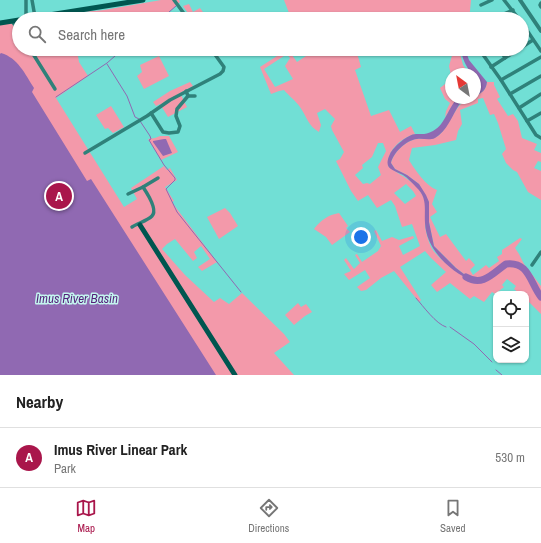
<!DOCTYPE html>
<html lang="en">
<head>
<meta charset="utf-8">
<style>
	:root { --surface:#fff; --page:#f6f6f6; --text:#222; --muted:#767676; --line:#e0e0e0; --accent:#a9164b }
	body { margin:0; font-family:"Archivo Narrow",sans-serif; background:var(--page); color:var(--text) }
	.controls { position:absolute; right:12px; bottom:12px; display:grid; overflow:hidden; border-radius:8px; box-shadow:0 1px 3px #0004 }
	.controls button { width:36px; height:36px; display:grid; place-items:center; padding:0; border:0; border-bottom:1px solid var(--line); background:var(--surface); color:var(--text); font:20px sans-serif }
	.compass { position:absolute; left:445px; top:68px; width:36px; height:36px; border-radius:50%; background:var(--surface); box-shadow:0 1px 3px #0004; rotate:328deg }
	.you { position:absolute; left:361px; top:237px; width:14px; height:14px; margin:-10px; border:3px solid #fff; border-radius:50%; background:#1a73e8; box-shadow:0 0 0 6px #1a73e833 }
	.badge { display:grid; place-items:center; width:26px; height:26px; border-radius:50%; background:var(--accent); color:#fff; font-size:13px; font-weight:700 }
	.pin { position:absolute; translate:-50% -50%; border:2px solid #fff; box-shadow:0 1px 4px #0006 }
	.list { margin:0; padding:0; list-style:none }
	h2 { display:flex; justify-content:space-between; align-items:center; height:52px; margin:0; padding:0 16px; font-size:17px }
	h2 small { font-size:13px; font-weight:400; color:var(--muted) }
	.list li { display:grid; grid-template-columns:26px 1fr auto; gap:12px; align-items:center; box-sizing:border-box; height:60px; padding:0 16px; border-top:1px solid var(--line) }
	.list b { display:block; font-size:15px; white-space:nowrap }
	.list p { margin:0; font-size:13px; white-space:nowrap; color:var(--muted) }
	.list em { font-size:13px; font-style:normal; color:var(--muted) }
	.icon { flex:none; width:22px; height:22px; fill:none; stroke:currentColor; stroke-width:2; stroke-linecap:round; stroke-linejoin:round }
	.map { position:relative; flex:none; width:541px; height:375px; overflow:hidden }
	.search { position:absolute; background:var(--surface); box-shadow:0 1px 3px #0004; left:12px; right:12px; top:12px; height:44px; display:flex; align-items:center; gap:10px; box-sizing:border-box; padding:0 14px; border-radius:22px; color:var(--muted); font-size:15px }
	.sheet { height:112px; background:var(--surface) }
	nav { display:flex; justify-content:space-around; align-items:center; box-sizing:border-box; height:56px; border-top:1px solid var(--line); background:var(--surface); font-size:11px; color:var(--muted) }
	nav a { display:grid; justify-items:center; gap:2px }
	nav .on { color:var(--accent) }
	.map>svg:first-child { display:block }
	.green { fill:#f399aa; fill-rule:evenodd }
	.water { fill:#9069b2 }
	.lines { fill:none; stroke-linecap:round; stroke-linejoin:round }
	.stream { stroke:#9069b2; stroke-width:1 }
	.river { stroke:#9069b2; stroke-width:7 }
	.minor { stroke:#2f817a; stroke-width:3.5 }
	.tertiary { stroke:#2f817a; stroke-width:4 }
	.secondary { stroke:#005650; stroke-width:5 }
	.labels { text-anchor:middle; stroke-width:3; stroke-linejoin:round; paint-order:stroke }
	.water-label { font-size:13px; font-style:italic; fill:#541f79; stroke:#c4f5ef }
</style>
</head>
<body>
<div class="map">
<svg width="541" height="375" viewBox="0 0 541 375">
	<rect width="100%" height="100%" fill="#71dfd5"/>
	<g class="green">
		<path d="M161 0H179L180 2 161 19H87L83 12 104 10Z"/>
		<path d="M284 0H471L470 11 468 19H293L289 13Z"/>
		<path d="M189 4 193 12 200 8 208 19H192L183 6Z"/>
		<path d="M19 22V49H73L78 56 79 62 88 76 56 98 124 207 137 199 131 188 164 166 167 170 170 168 177 180 165 187 174 201 172 202 177 209 217 262 202 271 198 267 210 259 201 246 194 252 197 258 193 261 175 239 167 244 162 249 185 275 214 302 220 298 229 304 242 293 284 334 290 342 274 353 294 375H0V25Z"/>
		<path d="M288 49H300L292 55 297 62 306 56 309 49H368L357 53 361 67 355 70 371 116 389 110 400 132 411 126 415 134C401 138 387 150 388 166 400 176 418 182 424 198 427 206 425 215 425 223 425 230 428 240 431 247 436 257 461 277 472 280L456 268 434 246 429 222V202L419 184 407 175 395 169 391 163C393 153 406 140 417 139 425 138 430 141 438 136 452 125 455 98 475 98V96C482 93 486 90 487 82H494V85L500 97 497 99 508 116 513 114 518 121 522 138 537 144 534 150 541 153V162L538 161 534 168 541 171V200L528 192 517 172 513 170 506 163 502 154 506 149 498 123 494 114 490 115 483 98 478 99V103L460 110 462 124 458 131 456 140 435 145 412 148 409 160C415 170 426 186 437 190L432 204 437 212 430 217 440 237 446 234 466 261 469 258 475 265 470 270 473 275 486 265 489 268 499 261 497 257 502 254V250L520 238 522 239 515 248 519 254 524 264 541 286V314L526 299V294H520L514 289 516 286 507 279 502 285 504 287 495 294 492 292 484 302 474 296 470 299 450 283 437 292 431 285 446 272 431 258 425 251 400 267 421 300 419 302 394 271 381 278 366 290 361 291 357 287 370 278 365 270 349 280 344 274 351 271 344 260 346 258 354 269 360 263 355 255 357 254 362 262 378 251 381 246 374 231 376 230 382 241 392 237 399 240 413 236 414 238 399 246 403 255 420 246 412 224 402 227 395 206 391 200 377 208 368 195 358 201 351 191 336 161 340 159 344 152 332 130 331 126 335 119 325 109 317 113 321 125 319 132C308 126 307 117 300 107 296 101 289 96 284 90L279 91 271 94 260 67ZM287 54 290 58 285 66 293 79 275 87 264 69ZM378 143H383L386 151 378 167 381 175 370 184 367 183 363 184 355 175 363 168 362 165 372 157ZM406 184 413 191 416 196 405 204 394 193Z"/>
		<path d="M452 49H459L463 65 469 74H451V76L449 66 453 52Z"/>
		<path d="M159 56 169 76 144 89 137 76 142 72 140 65Z"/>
		<path d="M451 77V98H458L445 117 446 111 450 103 445 99 440 88 450 80Z"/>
		<path d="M190 82 193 86 180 93 187 107 168 117 160 104 156 106 153 102 170 91Z"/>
		<path d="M111 106 124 127 113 133 108 128 105 129 96 115Z"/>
		<path d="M160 136H169L178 152 161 160 148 139 155 138Z"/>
		<path d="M225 208 230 213 238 226 219 239 207 217Z"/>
		<path d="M339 213 348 226 346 228 350 232 332 245 326 237 314 229C321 220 328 215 339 213Z"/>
		<path d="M298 303 301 307 306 304 312 312 305 316 294 325 285 315Z"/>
	</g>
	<g class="water">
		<path d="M461 49H465L469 60 487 82C486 90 482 93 475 96V89L478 86C478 81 475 79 475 74H472C466 66 462 59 461 49Z"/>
		<path d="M1 53C18 58 25 74 34 88L32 92 87 181 91 179 216 375H0V54Z"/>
		<path d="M458 98H469C466 100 461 102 459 105 452 116 447 131 435 138 429 141 423 138 417 139 406 140 393 153 391 163L395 169 407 175 419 184 426 195 429 202V222L434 246 456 268 473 281C450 272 426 249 425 223 424 209 428 198 416 187 412 183 408 178 403 175 392 169 383 169 390 154 393 147 408 134 416 134 422 134 426 135 433 131 446 124 448 107 458 98Z"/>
		<path d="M164 139H166L172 153 163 156 153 142V141Z"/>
	</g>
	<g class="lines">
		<g class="stream">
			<path d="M161 19 176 6"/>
			<path d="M107 64 127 96 135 117 139 119"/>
			<path d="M56 97 107 63 123 49"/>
			<path d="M140 121 150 136 151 139 149 140 164 165 175 178V180L166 189 177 212 241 292"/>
			<path d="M416 298C423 306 436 324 446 327"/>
			<path d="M450 327 474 344 492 362"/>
			<path d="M496 370 502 375"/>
		</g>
		<path class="river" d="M466 277C483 287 493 273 506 264 529 261 530 283 541 297"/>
		<g class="minor">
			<path d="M26 0V19"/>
			<path d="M32 0 35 17"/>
			<path d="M174 0 188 19"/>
			<path d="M504 0 519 19"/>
			<path d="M541 3 540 5 541 7"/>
			<path d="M481 5 492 0"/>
			<path d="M492 19 513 10"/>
			<path d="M12 21 19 31"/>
			<path d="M522 23 541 51"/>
			<path d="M522 47 533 40"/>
			<path d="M30 49 55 89"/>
			<path d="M479 49 501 80 536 135 541 138"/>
			<path d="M500 49 505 58"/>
			<path d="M491 67 519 49"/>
			<path d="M501 80 541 57"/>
			<path d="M510 94 541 76"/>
			<path d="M188 96H195"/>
			<path d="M519 108 541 94"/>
			<path d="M151 113 163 132 169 133 178 132 180 126 176 116 177 109 188 96 186 91"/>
			<path d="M527 121 541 113"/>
			<path d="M85 153 147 116 170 100 220 74 223 71 224 67 211 49"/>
			<path d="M128 194 143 187 158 178"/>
			<path d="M132 227C138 223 147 221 152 216 158 210 147 193 143 187"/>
			<path d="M532 265 541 252"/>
		</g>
		<path class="tertiary" d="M520 0 541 31"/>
		<g class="secondary">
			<path d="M24 19 143 0"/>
			<path d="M0 23 19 20"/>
			<path d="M140 225 235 375"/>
		</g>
	</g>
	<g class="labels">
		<g class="water-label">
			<text x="77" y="303">Imus River Basin</text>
		</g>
	</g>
</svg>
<div class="controls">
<button><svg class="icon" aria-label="locate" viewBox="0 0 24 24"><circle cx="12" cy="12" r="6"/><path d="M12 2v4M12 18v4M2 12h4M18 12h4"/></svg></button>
<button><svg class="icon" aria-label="layers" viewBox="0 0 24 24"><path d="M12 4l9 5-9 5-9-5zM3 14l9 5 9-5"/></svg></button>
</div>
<svg class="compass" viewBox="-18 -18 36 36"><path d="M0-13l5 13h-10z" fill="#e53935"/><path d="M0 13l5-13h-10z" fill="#767676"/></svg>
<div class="you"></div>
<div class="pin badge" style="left:59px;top:196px">A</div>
<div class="search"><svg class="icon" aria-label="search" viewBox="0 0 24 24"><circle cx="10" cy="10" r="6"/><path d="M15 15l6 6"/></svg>Search here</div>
</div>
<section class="sheet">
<h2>Nearby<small></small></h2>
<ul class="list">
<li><span class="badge">A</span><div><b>Imus River Linear Park</b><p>Park</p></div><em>530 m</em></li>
</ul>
</section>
<nav>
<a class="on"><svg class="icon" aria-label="map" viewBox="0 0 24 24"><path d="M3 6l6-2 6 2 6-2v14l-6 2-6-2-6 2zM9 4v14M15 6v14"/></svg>Map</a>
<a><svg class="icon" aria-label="directions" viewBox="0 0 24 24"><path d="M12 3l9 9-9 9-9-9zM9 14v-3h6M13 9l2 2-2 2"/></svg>Directions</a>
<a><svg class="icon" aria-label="saved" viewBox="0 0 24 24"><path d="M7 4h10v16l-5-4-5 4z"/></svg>Saved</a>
</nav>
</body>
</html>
